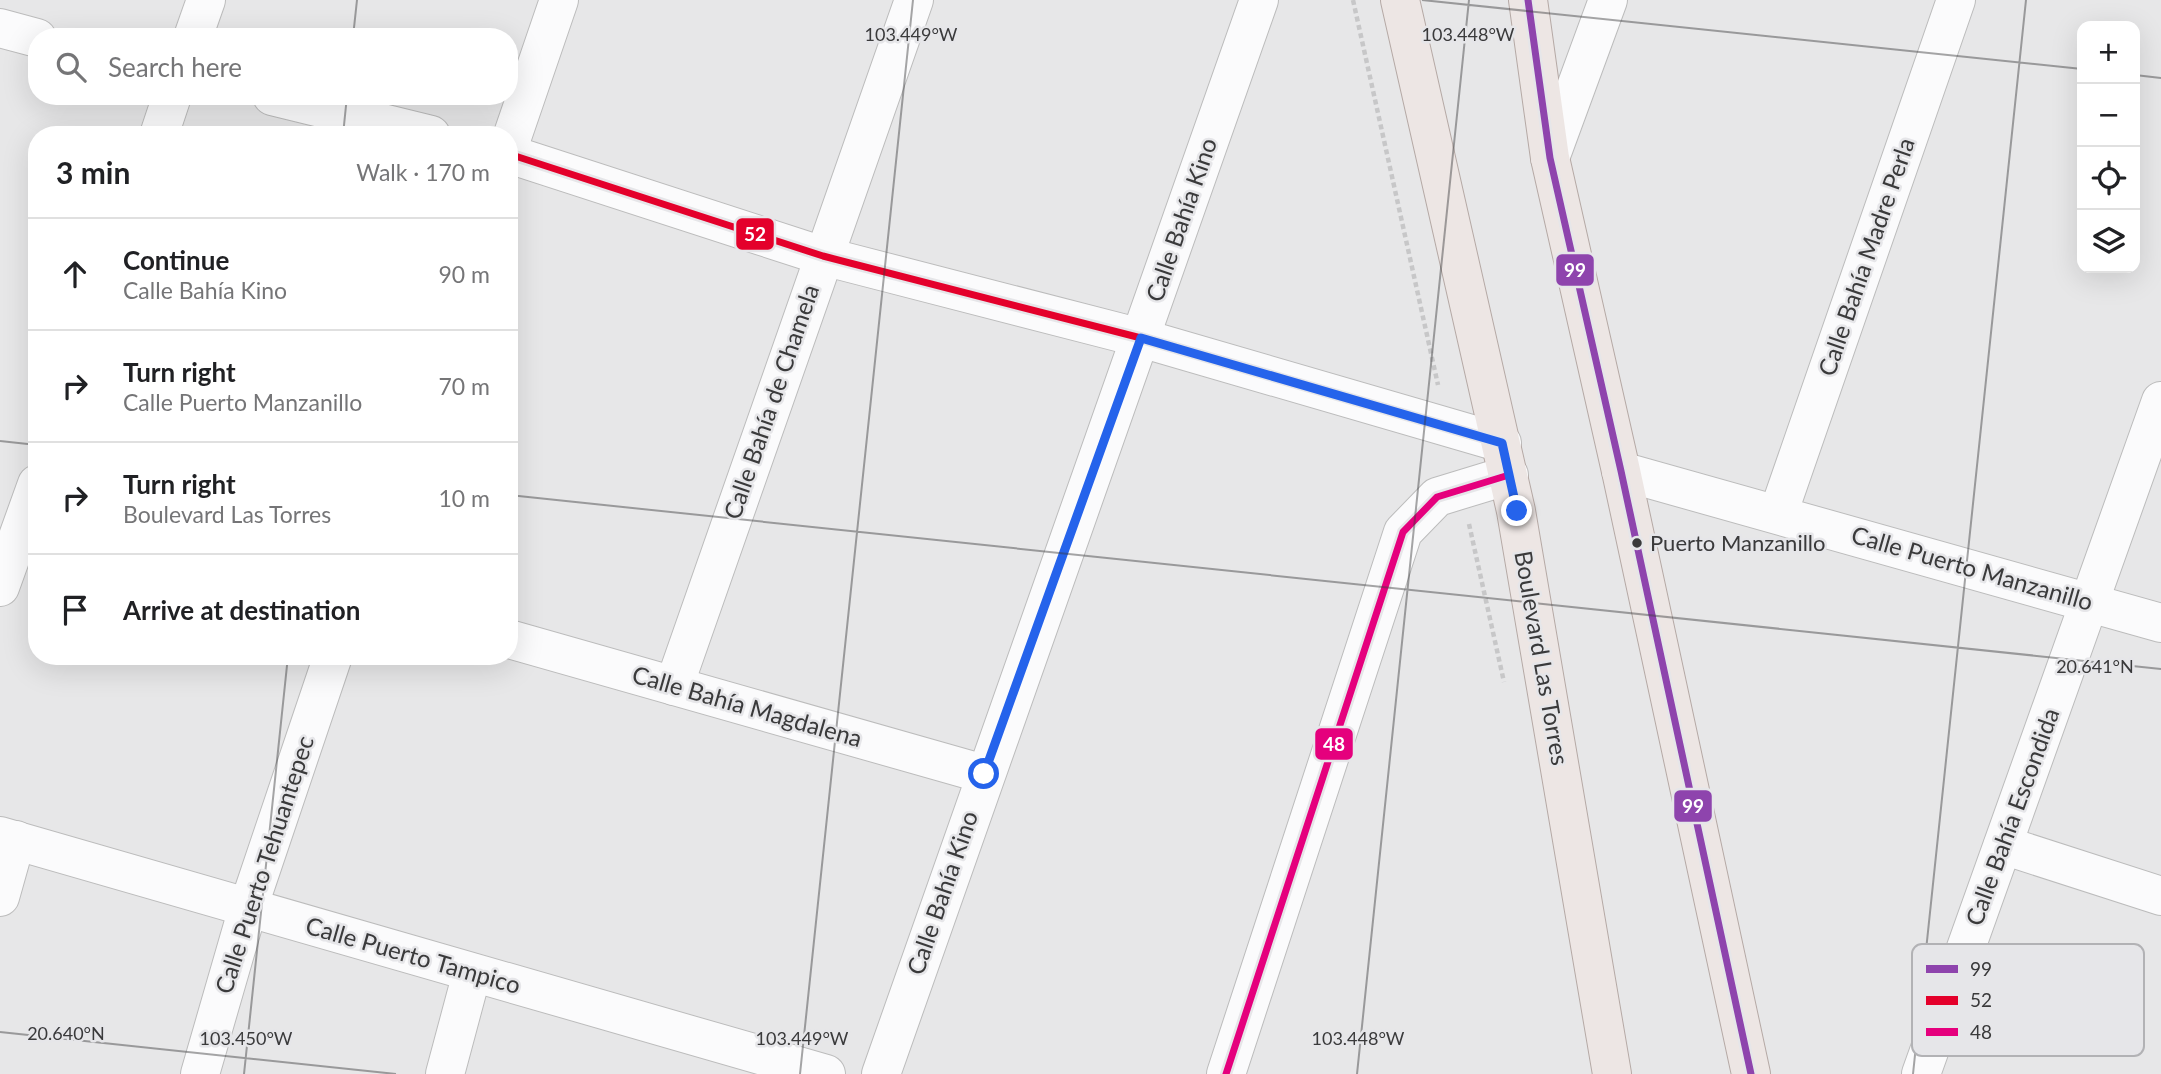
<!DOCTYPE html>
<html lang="en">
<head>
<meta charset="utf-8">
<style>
	:root { --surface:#fff; --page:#f6f6f6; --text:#202124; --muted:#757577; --line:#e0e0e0 }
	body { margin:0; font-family:Lato,sans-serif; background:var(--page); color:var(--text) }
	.controls { position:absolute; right:21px; top:21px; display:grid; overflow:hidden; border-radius:14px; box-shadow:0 7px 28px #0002 }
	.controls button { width:63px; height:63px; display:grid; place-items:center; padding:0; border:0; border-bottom:2px solid var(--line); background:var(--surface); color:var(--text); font:35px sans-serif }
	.stop { position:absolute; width:21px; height:21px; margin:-16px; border:5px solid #2563eb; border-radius:50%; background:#fff }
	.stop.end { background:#2563eb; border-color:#fff; box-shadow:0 2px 7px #0008 }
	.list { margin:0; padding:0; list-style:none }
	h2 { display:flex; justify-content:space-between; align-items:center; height:91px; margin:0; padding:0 28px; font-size:30px }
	h2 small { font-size:23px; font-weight:400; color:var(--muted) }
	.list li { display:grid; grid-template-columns:46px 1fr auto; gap:21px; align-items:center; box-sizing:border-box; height:112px; padding:0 28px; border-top:2px solid var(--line) }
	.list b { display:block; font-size:26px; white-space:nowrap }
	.list p { margin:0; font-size:23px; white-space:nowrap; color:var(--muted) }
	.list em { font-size:23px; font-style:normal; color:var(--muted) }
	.icon { flex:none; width:38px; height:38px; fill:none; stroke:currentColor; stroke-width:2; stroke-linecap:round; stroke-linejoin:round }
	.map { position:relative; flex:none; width:2161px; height:1074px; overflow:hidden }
	.search { position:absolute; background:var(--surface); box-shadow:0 7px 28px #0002; left:28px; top:28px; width:490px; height:77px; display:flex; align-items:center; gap:18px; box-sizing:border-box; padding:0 24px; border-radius:28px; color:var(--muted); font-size:26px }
	.panel { position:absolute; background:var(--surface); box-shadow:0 7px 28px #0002; left:28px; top:126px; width:490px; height:539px; border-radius:28px }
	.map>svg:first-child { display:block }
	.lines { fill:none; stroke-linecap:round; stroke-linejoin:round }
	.minor-casing { stroke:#bcbcbc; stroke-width:40 }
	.major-casing { stroke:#b5a9a5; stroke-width:40 }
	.path { stroke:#c7c7c8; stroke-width:4.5; stroke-dasharray:5 3.5; stroke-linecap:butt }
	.minor { stroke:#fbfbfc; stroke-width:38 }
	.major { stroke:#ede6e4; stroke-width:38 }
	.bus-1-casing { stroke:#e6e6e9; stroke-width:12 }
	.bus-2-casing { stroke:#e6e6e9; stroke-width:12 }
	.bus-3-casing { stroke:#e6e6e9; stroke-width:12 }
	.bus-1 { stroke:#8e44ad; stroke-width:7 }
	.bus-2 { stroke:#e4002b; stroke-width:7 }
	.bus-3 { stroke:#e5007d; stroke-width:7 }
	.route { stroke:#2563eb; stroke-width:9 }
	.ticks { fill:none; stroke:#3a3a3b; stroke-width:2; stroke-opacity:0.45 }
	.bus-dot { fill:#3a3a3b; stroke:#e6e6e9; stroke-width:2.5 }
	.labels { text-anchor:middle; stroke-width:5; stroke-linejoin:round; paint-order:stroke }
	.bus-label { font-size:22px; fill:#3a3a3b; stroke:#e6e6e9; text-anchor:start }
	.street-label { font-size:24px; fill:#3a3a3b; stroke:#e6e6e9 }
	.key { fill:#e6e6e9; stroke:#b2b2b5; stroke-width:2 }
	.key-label { font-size:19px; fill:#3a3a3b }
	.ticks-label { font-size:18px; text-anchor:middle; fill:#3a3a3b; stroke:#e6e6e9; stroke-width:5; stroke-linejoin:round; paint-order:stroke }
	.line-badge { stroke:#e6e6e9; stroke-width:2.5 }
	.badge-label { font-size:19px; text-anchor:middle; font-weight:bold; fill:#fff }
</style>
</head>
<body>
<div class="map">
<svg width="2161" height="1074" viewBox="0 0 2161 1074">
	<rect width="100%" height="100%" fill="#e7e7e8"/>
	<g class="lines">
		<defs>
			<g id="minor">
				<path d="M0 28 37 38"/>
				<path d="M193 37 206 0"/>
				<path d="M272 96 431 135"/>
				<path d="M159 135 172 96"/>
				<path d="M509 146 559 0"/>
				<path d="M509 154 823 256 1141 338 1502 443"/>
				<path d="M1550 158 1608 0"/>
				<path d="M1621 471 2161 623"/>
				<path d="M1778 514 1956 0"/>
				<path d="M0 587 37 484"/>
				<path d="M509 639 984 774"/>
				<path d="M674 686 914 0"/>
				<path d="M0 836 826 1074"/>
				<path d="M2003 845 2161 896"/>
				<path d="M0 897 16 840"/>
				<path d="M200 1074 248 908 333 656"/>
				<path d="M445 1074 472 973"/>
				<path d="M881 1074C1005 715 1134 358 1259 0"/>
				<path d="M1226 1074 1403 532 1437 497 1509 475"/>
				<path d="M1921 1074 2161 401"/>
			</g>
			<g id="major">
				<path d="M1400 0 1516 511 1612 1074"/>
				<path d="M1528 0 1550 158 1621 471 1751 1074"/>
			</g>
		</defs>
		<use href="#minor" class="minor-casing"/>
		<use href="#major" class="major-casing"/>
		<g class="path">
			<path d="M1353 0 1438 385"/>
			<path d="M1469 524 1504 682"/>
		</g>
		<use href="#minor" class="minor"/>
		<use href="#major" class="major"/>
		<defs>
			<path id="bus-1" d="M1528 0 1550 158 1621 471 1751 1074"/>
			<path id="bus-2" d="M509 154 823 256 1141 338 1502 443"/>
			<path id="bus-3" d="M1226 1074 1403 532 1437 497 1509 475"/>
		</defs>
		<use href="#bus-1" class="bus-1-casing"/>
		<use href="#bus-2" class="bus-2-casing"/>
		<use href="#bus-3" class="bus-3-casing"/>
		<use href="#bus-1" class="bus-1"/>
		<use href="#bus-2" class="bus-2"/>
		<use href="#bus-3" class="bus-3"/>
	</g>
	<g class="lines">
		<path class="route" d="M984 774 1141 338 1502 443 1517 511"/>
	</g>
	<path class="ticks" d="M1422 0 2082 69M353 37 357 0M2135 75 2161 78M343 135 347 96M0 441 37 445M509 495 2161 669M0 1032 396 1074M244 1074 288 656M800 1074 913 0M1357 1074 1469 0M1913 1074 2026 0"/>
	<circle class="bus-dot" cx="1637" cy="543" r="6"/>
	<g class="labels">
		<g class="bus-label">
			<text x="1650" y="551">Puerto Manzanillo</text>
		</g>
		<g class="street-label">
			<text transform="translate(1182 220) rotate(-71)" y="8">Calle Bahía Kino</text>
			<text transform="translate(1867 257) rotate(-71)" y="8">Calle Bahía Madre Perla</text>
			<text transform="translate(772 402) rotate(-71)" y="8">Calle Bahía de Chamela</text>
			<text transform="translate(1972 569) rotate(16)" y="8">Calle Puerto Manzanillo</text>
			<text transform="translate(1541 658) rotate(80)" y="8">Boulevard Las Torres</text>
			<text transform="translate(747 707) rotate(16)" y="8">Calle Bahía Magdalena</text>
			<text transform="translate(2013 817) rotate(-70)" y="8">Calle Bahía Escondida</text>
			<text transform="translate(265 865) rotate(-72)" y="8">Calle Puerto Tehuantepec</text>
			<text transform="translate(943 893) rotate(-71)" y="8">Calle Bahía Kino</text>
			<text transform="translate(413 956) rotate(16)" y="8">Calle Puerto Tampico</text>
		</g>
	</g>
	<rect x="1912" y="944" width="232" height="112" rx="10" class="key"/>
	<rect x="1926" y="965" width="32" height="8" fill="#8e44ad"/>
	<rect x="1926" y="996" width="32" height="9" fill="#e4002b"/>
	<rect x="1926" y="1028" width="32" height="8" fill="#e5007d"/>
	<g class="key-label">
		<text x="1970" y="976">99</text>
		<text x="1970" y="1007">52</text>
		<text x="1970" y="1039">48</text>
	</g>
	<g class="ticks-label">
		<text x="911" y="41">103.449°W</text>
		<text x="1468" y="41">103.448°W</text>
		<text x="2095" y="673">20.641°N</text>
		<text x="66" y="1040">20.640°N</text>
		<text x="246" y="1045">103.450°W</text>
		<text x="802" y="1045">103.449°W</text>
		<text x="1358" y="1045">103.448°W</text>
	</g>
	<g class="line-badge">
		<rect x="735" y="217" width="40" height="34" rx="7" fill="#e4002b"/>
		<rect x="1555" y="253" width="40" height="34" rx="7" fill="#8e44ad"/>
		<rect x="1314" y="727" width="40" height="34" rx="7" fill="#e5007d"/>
		<rect x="1673" y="789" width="40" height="34" rx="7" fill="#8e44ad"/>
	</g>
	<g class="badge-label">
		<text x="755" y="241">52</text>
		<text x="1575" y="277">99</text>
		<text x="1334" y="751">48</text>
		<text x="1693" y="813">99</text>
	</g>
</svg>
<div class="controls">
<button>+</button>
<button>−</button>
<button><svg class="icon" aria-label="locate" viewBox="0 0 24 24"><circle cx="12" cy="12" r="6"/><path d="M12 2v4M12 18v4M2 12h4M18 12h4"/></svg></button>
<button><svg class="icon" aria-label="layers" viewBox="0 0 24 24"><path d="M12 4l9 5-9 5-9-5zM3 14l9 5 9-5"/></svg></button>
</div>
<div class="stop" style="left:984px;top:774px"></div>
<div class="stop end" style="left:1517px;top:511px"></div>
<div class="search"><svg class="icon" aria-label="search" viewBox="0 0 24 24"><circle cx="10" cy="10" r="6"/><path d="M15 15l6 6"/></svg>Search here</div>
<section class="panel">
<h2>3 min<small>Walk · 170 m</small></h2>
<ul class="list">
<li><svg class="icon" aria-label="ahead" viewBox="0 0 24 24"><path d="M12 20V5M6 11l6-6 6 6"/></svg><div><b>Continue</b><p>Calle Bahía Kino</p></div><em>90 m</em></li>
<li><svg class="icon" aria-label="right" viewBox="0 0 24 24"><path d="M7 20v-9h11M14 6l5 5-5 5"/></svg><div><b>Turn right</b><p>Calle Puerto Manzanillo</p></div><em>70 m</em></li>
<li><svg class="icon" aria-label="right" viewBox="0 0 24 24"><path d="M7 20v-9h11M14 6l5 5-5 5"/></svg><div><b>Turn right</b><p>Boulevard Las Torres</p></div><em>10 m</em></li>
<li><svg class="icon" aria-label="arrive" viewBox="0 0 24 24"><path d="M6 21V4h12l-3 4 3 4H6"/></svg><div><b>Arrive at destination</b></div></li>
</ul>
</section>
</div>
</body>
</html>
